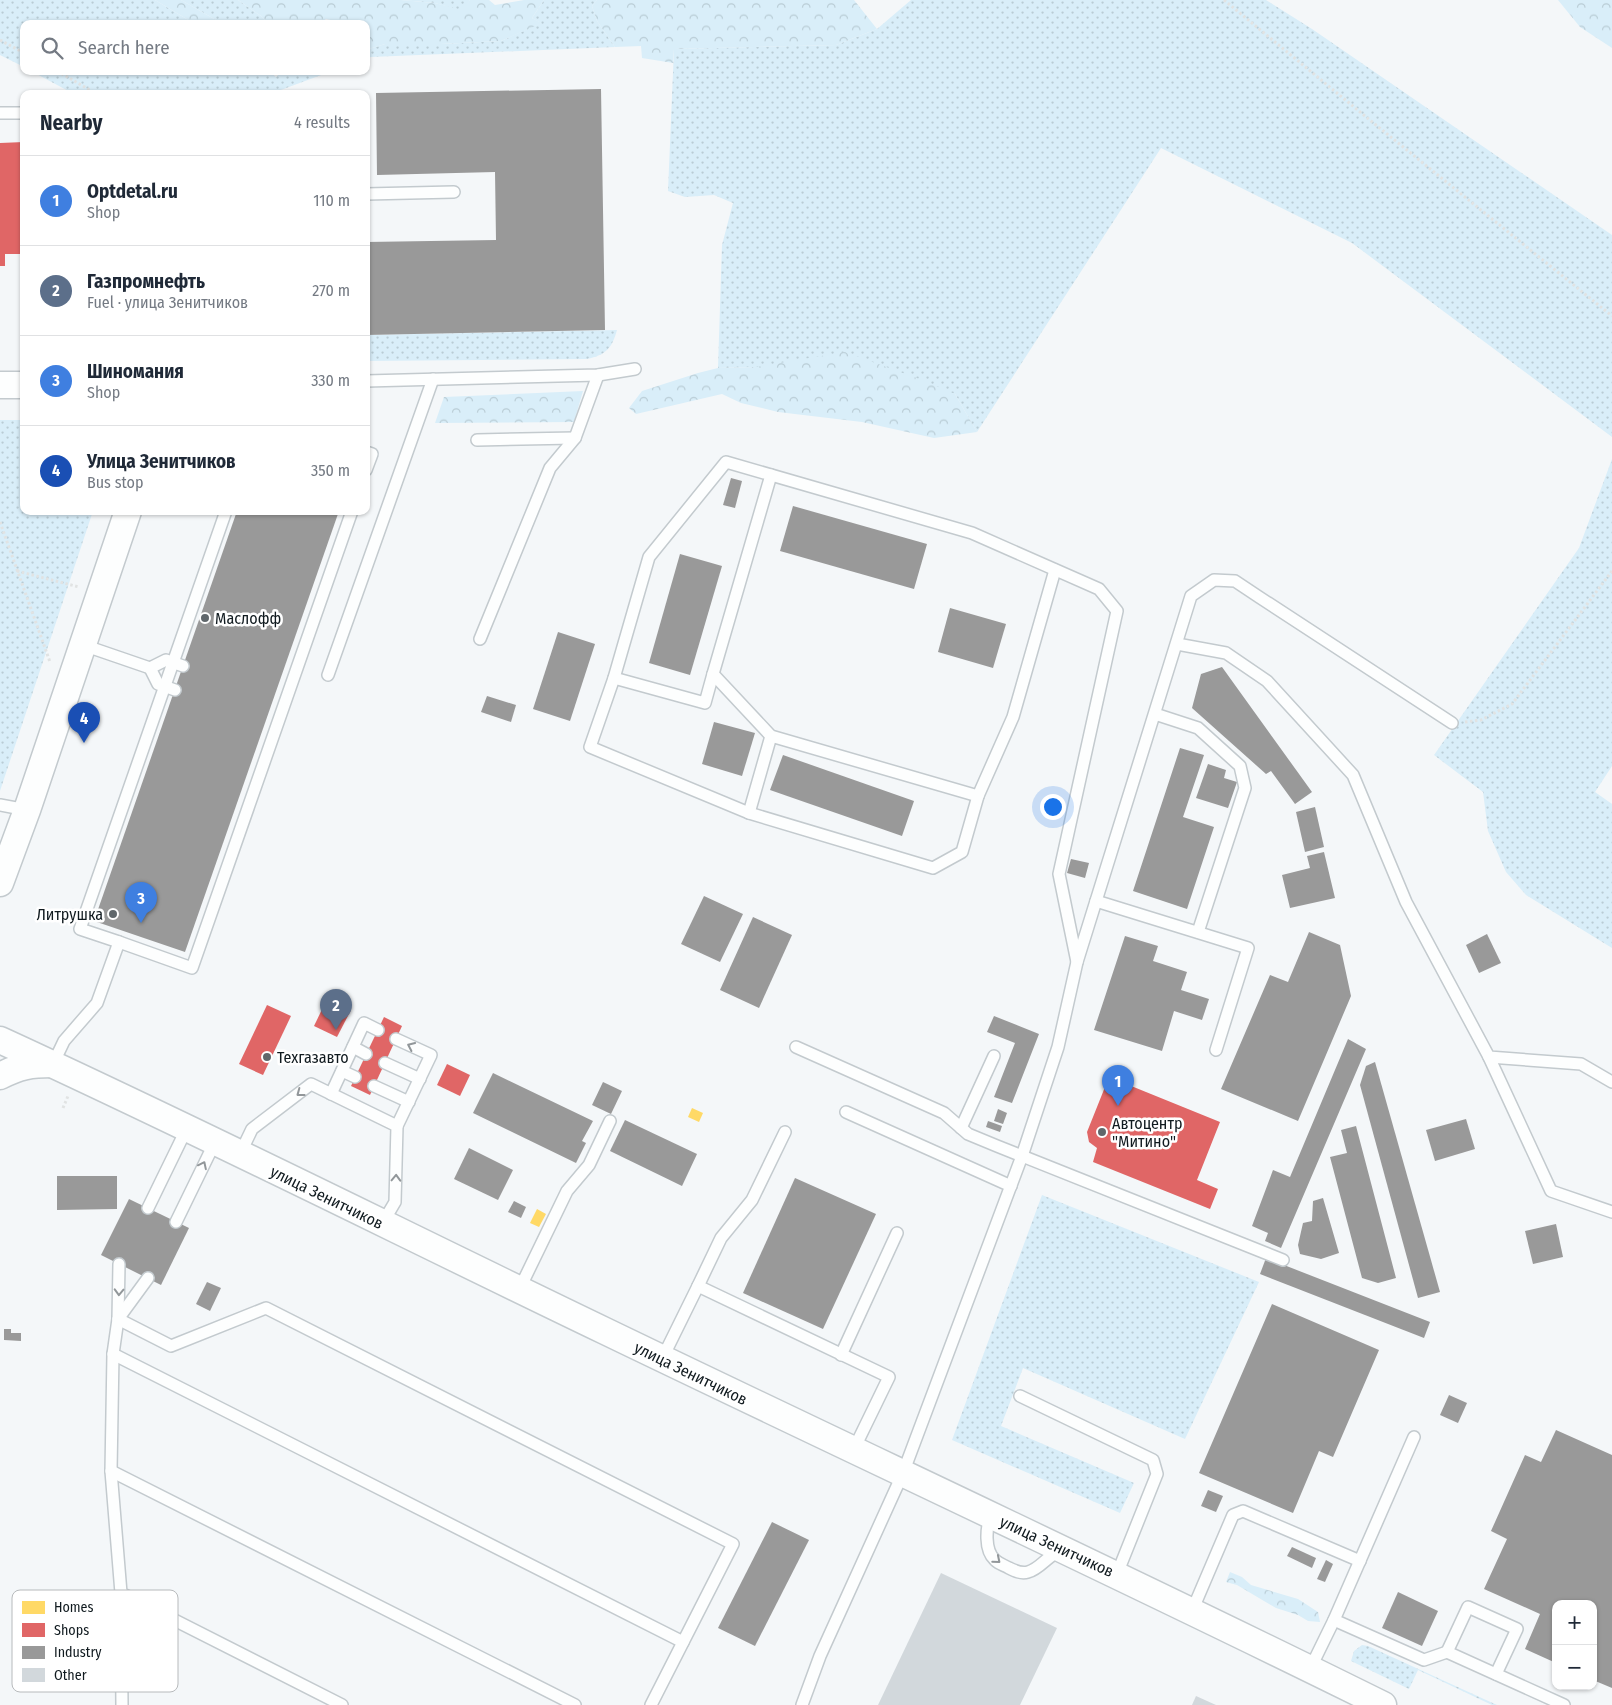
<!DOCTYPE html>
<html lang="en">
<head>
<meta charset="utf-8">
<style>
	:root { --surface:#fff; --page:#f6f6f7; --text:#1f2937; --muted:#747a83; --line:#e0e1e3; --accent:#60676b }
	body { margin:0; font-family:"Fira Sans Condensed",sans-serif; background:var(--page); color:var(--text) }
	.controls { position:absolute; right:15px; bottom:15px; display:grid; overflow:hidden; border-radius:10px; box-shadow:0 1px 4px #0004 }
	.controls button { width:45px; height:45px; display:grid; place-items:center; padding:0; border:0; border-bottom:1px solid var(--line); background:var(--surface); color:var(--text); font:25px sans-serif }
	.you { position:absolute; left:1052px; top:806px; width:18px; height:18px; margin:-12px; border:4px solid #fff; border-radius:50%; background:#1a73e8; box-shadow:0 0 0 8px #1a73e833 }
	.badge { display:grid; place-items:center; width:32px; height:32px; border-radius:50%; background:var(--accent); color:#fff; font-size:16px; font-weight:700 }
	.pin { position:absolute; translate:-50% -41px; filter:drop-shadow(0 1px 2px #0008) }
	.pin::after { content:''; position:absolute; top:26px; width:18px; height:15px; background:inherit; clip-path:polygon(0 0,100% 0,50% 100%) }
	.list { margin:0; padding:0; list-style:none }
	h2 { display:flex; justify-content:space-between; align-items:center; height:65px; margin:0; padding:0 20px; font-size:21px }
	h2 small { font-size:16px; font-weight:400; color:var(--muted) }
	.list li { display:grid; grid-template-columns:32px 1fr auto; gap:15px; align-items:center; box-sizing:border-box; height:90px; padding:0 20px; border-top:1px solid var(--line) }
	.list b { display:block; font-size:19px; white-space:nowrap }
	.list p { margin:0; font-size:16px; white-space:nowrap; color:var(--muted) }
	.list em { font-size:16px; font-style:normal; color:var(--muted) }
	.icon { flex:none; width:28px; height:28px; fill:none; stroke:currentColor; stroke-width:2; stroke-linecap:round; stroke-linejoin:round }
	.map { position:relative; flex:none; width:1612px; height:1705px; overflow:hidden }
	.search { position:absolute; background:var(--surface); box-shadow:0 1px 4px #0004; left:20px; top:20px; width:350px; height:55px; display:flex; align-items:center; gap:12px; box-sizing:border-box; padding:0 18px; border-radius:10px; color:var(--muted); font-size:19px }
	.panel { position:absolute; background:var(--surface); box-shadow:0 1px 4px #0004; left:20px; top:90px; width:350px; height:425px; border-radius:10px }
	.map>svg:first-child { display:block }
	.green { fill:url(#green-dots) }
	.forest { fill:url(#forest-crowns) }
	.homes { fill:#ffd966 }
	.shops { fill:#e06666 }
	.industry { fill:#999 }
	.building { fill:#d2d8dc }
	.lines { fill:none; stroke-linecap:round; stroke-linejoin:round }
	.service-casing { stroke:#c3cace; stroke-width:14 }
	.tertiary-casing { stroke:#c3cace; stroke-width:29 }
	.path { stroke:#e1e3e3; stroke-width:3; stroke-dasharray:2.5 2.5; stroke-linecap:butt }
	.service { stroke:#fdfefe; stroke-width:11 }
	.tertiary { stroke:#fdfefe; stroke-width:26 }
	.oneway { stroke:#92979a }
	.poi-dot { fill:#60676b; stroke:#fff; stroke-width:2 }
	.labels { text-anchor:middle; stroke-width:5; stroke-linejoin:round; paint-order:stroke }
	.poi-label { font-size:16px; fill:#101a1f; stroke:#fff; text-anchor:start }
	.street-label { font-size:16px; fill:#101a1f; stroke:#fff }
	.key { fill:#fff; stroke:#b7babc; stroke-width:1 }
	.key-label { font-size:14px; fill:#101a1f }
</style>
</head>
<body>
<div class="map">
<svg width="1612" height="1705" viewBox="0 0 1612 1705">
	<defs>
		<pattern id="green-dots" width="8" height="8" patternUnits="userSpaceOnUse" patternTransform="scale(1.25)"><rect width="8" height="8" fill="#d9eef9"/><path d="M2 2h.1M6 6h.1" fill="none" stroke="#b9ccd5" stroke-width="1.8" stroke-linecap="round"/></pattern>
		<pattern id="forest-crowns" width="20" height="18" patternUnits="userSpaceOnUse" patternTransform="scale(1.25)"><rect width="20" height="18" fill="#d9eef9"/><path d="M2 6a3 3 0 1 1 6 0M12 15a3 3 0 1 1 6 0" fill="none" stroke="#b9ccd5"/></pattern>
	</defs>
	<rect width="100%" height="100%" fill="#f4f7f9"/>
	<g class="green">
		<path d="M0 0H155L195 24H24V67L0 55Z"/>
		<path d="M181 0H238L261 16 270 24H223Z"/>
		<path d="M401 0H470L463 11 435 3Z"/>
		<path d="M544 0H597L592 6 597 21 615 47 371 57 366 59V50L385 44H441L501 41 541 23 532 18Z"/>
		<path d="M911 0H1266L1312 29 1612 235V437L1352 243 1161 148 977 432 955 394 756 367 718 368 722 245 733 203 714 195 685 197 668 191 674 49 836 45 877 29Z"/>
		<path d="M31 71H269L276 77 282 71H332L270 94H74Z"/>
		<path d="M617 330C612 348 606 355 587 359L366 361V335Z"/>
		<path d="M0 420H24V511H93L0 791Z"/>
		<path d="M1612 459V766L1595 792 1612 804V948L1526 895 1506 872 1488 831 1483 792 1434 755 1579 548Z"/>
		<path d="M1042 1195 1259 1282 1185 1439 1023 1368 1001 1426 1134 1483 1120 1513 952 1440Z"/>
		<path d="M1362 1645 1368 1646 1497 1705H1492L1418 1670 1409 1689 1351 1661 1354 1651Z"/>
	</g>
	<g class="forest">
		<path d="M155 0H181L223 24H195Z"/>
		<path d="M238 0H401L435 3 462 10 470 0H489L495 5 524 0H544L532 18 542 23 501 41 441 44H385L366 50V24H349L326 19 319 24H270L261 16Z"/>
		<path d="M597 0H854L877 29 836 45 674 49 673 63 642 58 641 46 615 47 597 21 592 6Z"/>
		<path d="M1558 0H1612V48L1580 27Z"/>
		<path d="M845 352 922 380 955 394 977 432 934 438 862 422 778 412 741 403 722 394 636 414 629 408 642 391 698 373 718 368 756 367Z"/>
		<path d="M583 391 574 422 435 423 444 397Z"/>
		<path d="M1230 1572 1242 1577 1251 1585 1298 1599 1318 1612 1320 1622 1308 1621 1298 1615 1276 1608 1237 1585 1226 1582Z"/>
	</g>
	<g class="homes">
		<path d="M692 1108 703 1113 699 1122 688 1117Z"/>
		<path d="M537 1209 546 1214 539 1227 530 1223Z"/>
	</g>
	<g class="shops">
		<path d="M24 142V254H5V266H0V143Z"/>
		<path d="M327 999 351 1010 337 1037 314 1026Z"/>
		<path d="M267 1005 291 1016 263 1075 239 1064Z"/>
		<path d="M384 1017 402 1026 370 1095 351 1086Z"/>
		<path d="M447 1064 470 1075 460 1096 437 1085Z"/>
		<path d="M1109 1077 1220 1122 1197 1180 1218 1189 1210 1209 1093 1162 1097 1148 1089 1142 1087 1132Z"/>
	</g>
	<g class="industry">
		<path d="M601 89 605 330 366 335V242L496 240 495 172 377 175 376 93Z"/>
		<path d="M731 478 742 481 735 508 723 505Z"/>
		<path d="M793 506 927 544 914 589 780 551Z"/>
		<path d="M237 511H339L185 952 94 921Z"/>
		<path d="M680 554 722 566 690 675 649 663Z"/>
		<path d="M950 608 1006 624 993 668 938 652Z"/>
		<path d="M558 632 595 644 570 721 533 709Z"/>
		<path d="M1222 667 1312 792 1295 804 1271 771 1266 774 1192 708 1201 674Z"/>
		<path d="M487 696 516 705 511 722 481 712Z"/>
		<path d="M714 722 755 733 742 776 702 764Z"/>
		<path d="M1180 748 1204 755 1183 817 1214 827 1187 909 1133 891Z"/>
		<path d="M783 755 914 801 902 836 770 790Z"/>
		<path d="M1208 764 1226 770 1224 778 1237 782 1228 808 1196 798Z"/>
		<path d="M1315 807 1324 847 1305 852 1296 812Z"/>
		<path d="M1324 852 1335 898 1290 908 1282 875 1310 868 1307 856Z"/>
		<path d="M1071 859 1089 863 1085 878 1067 873Z"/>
		<path d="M704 896 743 914 720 962 681 944Z"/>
		<path d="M753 917 792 935 759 1008 720 990Z"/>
		<path d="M1309 932 1340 945 1351 996 1298 1121 1221 1089 1270 975 1288 982Z"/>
		<path d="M1487 934 1501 963 1479 973 1466 945Z"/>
		<path d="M1125 936 1158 946 1153 961 1187 972 1181 990 1209 999 1202 1020 1174 1011 1162 1051 1094 1030Z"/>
		<path d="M994 1016 1039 1034 1012 1103 994 1097 1015 1043 987 1032Z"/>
		<path d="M1348 1039 1366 1049 1281 1248 1265 1241 1268 1233 1252 1226 1273 1170 1290 1177Z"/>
		<path d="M1375 1062 1440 1292 1418 1298 1360 1085 1366 1066Z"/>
		<path d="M493 1073 593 1121 582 1141 586 1143 576 1163 473 1113Z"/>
		<path d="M603 1082 622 1091 611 1114 592 1105Z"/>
		<path d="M998 1109 1007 1113 1003 1124 994 1121Z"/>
		<path d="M1466 1119 1475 1149 1435 1161 1426 1130Z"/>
		<path d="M625 1120 697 1154 682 1186 610 1151Z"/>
		<path d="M988 1121 1002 1126 1000 1132 986 1127Z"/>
		<path d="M1356 1126 1396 1278 1378 1283 1362 1278 1330 1157 1347 1153 1341 1130Z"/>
		<path d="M469 1148 513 1170 498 1200 454 1179Z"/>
		<path d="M57 1176H117V1209L57 1210Z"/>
		<path d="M795 1178 876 1214 823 1329 743 1293Z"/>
		<path d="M1323 1198 1339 1253 1321 1259 1300 1254 1298 1245 1303 1223 1312 1221 1313 1201Z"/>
		<path d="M129 1199 189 1228 161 1285 101 1255Z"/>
		<path d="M514 1201 526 1207 521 1218 508 1212Z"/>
		<path d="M1556 1224 1563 1257 1533 1264 1525 1231Z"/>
		<path d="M1266 1258 1430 1322 1424 1338 1260 1274Z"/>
		<path d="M207 1282 221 1288 210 1311 196 1304Z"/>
		<path d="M1272 1304 1379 1350 1333 1457 1319 1451 1293 1513 1199 1473Z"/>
		<path d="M4 1329H11V1333H21V1341L4 1340Z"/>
		<path d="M1449 1395 1467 1403 1458 1423 1440 1415Z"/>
		<path d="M1556 1430 1612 1455V1688L1593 1680V1604H1556V1663L1525 1649 1540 1614 1484 1589 1507 1539 1491 1531 1525 1455 1541 1462Z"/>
		<path d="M1208 1490 1223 1496 1216 1512 1201 1506Z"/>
		<path d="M772 1522 809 1540 755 1646 718 1628Z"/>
		<path d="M1292 1547 1316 1558 1312 1568 1287 1556Z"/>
		<path d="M1326 1560 1333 1564 1325 1582 1317 1579Z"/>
		<path d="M1398 1592 1438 1611 1422 1646 1382 1628Z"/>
	</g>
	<g class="building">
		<path d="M941 1573 1057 1628 1020 1705H878Z"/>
		<path d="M1196 1696 1216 1705H1192Z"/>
	</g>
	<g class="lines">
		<defs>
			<g id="service">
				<path d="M0 113H24"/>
				<path d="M366 194 454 192"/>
				<path d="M366 381 598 375 635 369"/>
				<path d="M477 440 575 438"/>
				<path d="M366 452 372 454 366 470"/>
				<path d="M771 475 713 674 771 736 978 796 1013 717 1055 570"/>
				<path d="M480 639 550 468 575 438 598 375"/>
				<path d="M1177 644 1226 653 1267 681 1353 775 1406 902 1489 1057 1581 1064 1612 1082"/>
				<path d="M83 645 150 668 166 660 183 666"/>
				<path d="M150 668 158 684 175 690"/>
				<path d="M328 675 433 379"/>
				<path d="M614 678 705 703 713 674"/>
				<path d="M1155 714 1198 728 1240 766 1245 788 1198 932"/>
				<path d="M978 796 962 852 933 868 749 813 590 747 614 678 649 557 726 462 972 533 1099 589 1117 611 1059 874 1077 962"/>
				<path d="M0 805 27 810"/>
				<path d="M749 813 771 736"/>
				<path d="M1096 901 1248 948 1216 1050"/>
				<path d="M119 942 80 929 226 511"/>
				<path d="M396 1039 431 1055 397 1126"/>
				<path d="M353 1047 366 1054"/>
				<path d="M796 1047 944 1113 968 1134 997 1146 1283 1260"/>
				<path d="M1489 1057 1551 1191 1612 1212"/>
				<path d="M385 1063 420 1079"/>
				<path d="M53 1064 64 1041 97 1003 119 942 192 968 352 511"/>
				<path d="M342 1071 355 1077"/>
				<path d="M374 1086 409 1102"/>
				<path d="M331 1094 364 1023 378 1030"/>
				<path d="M846 1112 1011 1186"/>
				<path d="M961 1128 994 1056"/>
				<path d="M240 1154 252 1129 311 1084 397 1126 395 1202 382 1224"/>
				<path d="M148 1208 187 1128"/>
				<path d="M176 1222 215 1142"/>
				<path d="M119 1264 118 1319 113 1354 111 1471 121 1593 342 1705"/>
				<path d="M698 1286 721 1238 752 1200 785 1132"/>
				<path d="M519 1290 567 1191 589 1165 610 1121"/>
				<path d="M118 1319 171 1346 266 1308 733 1544 651 1705"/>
				<path d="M118 1319 148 1278"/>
				<path d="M113 1354 683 1642"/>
				<path d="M841 1355 897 1233"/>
				<path d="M662 1359 698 1286 889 1377 853 1451"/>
				<path d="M1020 1396 1153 1460 1157 1474 1117 1574"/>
				<path d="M111 1471 575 1705"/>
				<path d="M991 1515C986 1527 984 1550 995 1560 999 1564 1004 1565 1009 1568 1015 1571 1021 1574 1028 1572 1040 1569 1048 1555 1060 1551"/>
				<path d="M121 1593 122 1705"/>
				<path d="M1192 1611 1233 1515 1243 1511 1360 1561"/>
				<path d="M1334 1620 1424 1660 1447 1652 1564 1705"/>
				<path d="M1447 1652 1468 1607 1517 1629 1496 1674"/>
				<path d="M1310 1669 1334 1620 1414 1437"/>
				<path d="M802 1705 820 1656 903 1473 1022 1156 1058 1047 1077 962 1191 596 1214 580 1235 581 1259 597 1452 723"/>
			</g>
			<g id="tertiary">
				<path d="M0 385H24"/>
				<path d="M0 883 27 810 128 511"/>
				<path d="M0 1040C203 1133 403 1234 605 1331 864 1456 1125 1577 1383 1705"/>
				<path d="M0 1076C19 1066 31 1064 52 1064"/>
			</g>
		</defs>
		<use href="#service" class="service-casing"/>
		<use href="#tertiary" class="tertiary-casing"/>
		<g class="path">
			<path d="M1224 0 1371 121 1612 316"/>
			<path d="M0 40 24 53"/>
			<path d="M57 71 97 94"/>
			<path d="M0 522 50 662"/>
			<path d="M17 571 79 587"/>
			<path d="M1465 722 1481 720 1512 704 1612 571"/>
			<path d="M63 1108 68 1096"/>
		</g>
		<use href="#service" class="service"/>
		<use href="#tertiary" class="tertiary"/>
	</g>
	<defs><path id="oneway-chevron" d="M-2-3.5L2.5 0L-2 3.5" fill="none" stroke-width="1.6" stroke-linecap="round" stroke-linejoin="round" transform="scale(1.25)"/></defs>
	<g class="oneway">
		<use href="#oneway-chevron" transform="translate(411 1046) rotate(-155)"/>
		<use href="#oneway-chevron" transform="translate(300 1093) rotate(143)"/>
		<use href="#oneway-chevron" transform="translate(203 1165) rotate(-64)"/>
		<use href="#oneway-chevron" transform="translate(396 1178) rotate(-88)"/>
		<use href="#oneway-chevron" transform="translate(119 1292) rotate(92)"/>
		<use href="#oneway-chevron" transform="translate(997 1560) rotate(40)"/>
	</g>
	<g class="poi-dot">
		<circle cx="205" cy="618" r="5"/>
		<circle cx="113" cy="914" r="5"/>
		<circle cx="267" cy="1057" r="5"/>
		<circle cx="1102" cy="1132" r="5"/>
	</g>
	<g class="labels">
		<g class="poi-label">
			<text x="215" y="624">Маслофф</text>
			<text x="103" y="920" text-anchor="end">Литрушка</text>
			<text x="277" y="1063">Техгазавто</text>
			<text x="1112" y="1129">Автоцентр<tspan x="1112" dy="18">"Митино"</tspan></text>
		</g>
		<g class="street-label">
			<text transform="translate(327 1197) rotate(26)" y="6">улица Зенитчиков</text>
			<text transform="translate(691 1373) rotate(26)" y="6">улица Зенитчиков</text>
			<text transform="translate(1057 1546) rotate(25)" y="6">улица Зенитчиков</text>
		</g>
	</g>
	<rect x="12" y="1590" width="166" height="102" rx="8" class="key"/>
	<rect x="22" y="1601" width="23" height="13" fill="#ffd966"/>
	<rect x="22" y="1623" width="23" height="14" fill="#e06666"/>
	<rect x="22" y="1646" width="23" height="13" fill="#999"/>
	<rect x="22" y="1668" width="23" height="14" fill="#d2d8dc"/>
	<g class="key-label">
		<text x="54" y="1612">Homes</text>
		<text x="54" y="1635">Shops</text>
		<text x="54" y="1657">Industry</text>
		<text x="54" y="1680">Other</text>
	</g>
</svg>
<div class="controls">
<button>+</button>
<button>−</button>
</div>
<div class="you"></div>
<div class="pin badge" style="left:1118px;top:1106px;background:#3f7fe0">1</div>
<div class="pin badge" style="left:336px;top:1030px;background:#5c6f8a">2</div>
<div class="pin badge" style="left:141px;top:923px;background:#3f7fe0">3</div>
<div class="pin badge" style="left:84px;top:743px;background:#1a4fb4">4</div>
<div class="search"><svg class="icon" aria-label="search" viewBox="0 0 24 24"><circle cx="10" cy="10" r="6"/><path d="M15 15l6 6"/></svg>Search here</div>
<section class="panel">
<h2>Nearby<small>4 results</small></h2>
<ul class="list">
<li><span class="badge" style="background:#3f7fe0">1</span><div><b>Optdetal.ru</b><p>Shop</p></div><em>110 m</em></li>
<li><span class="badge" style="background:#5c6f8a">2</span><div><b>Газпромнефть</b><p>Fuel · улица Зенитчиков</p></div><em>270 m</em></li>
<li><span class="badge" style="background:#3f7fe0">3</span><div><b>Шиномания</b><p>Shop</p></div><em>330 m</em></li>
<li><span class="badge" style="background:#1a4fb4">4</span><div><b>Улица Зенитчиков</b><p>Bus stop</p></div><em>350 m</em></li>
</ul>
</section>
</div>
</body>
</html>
